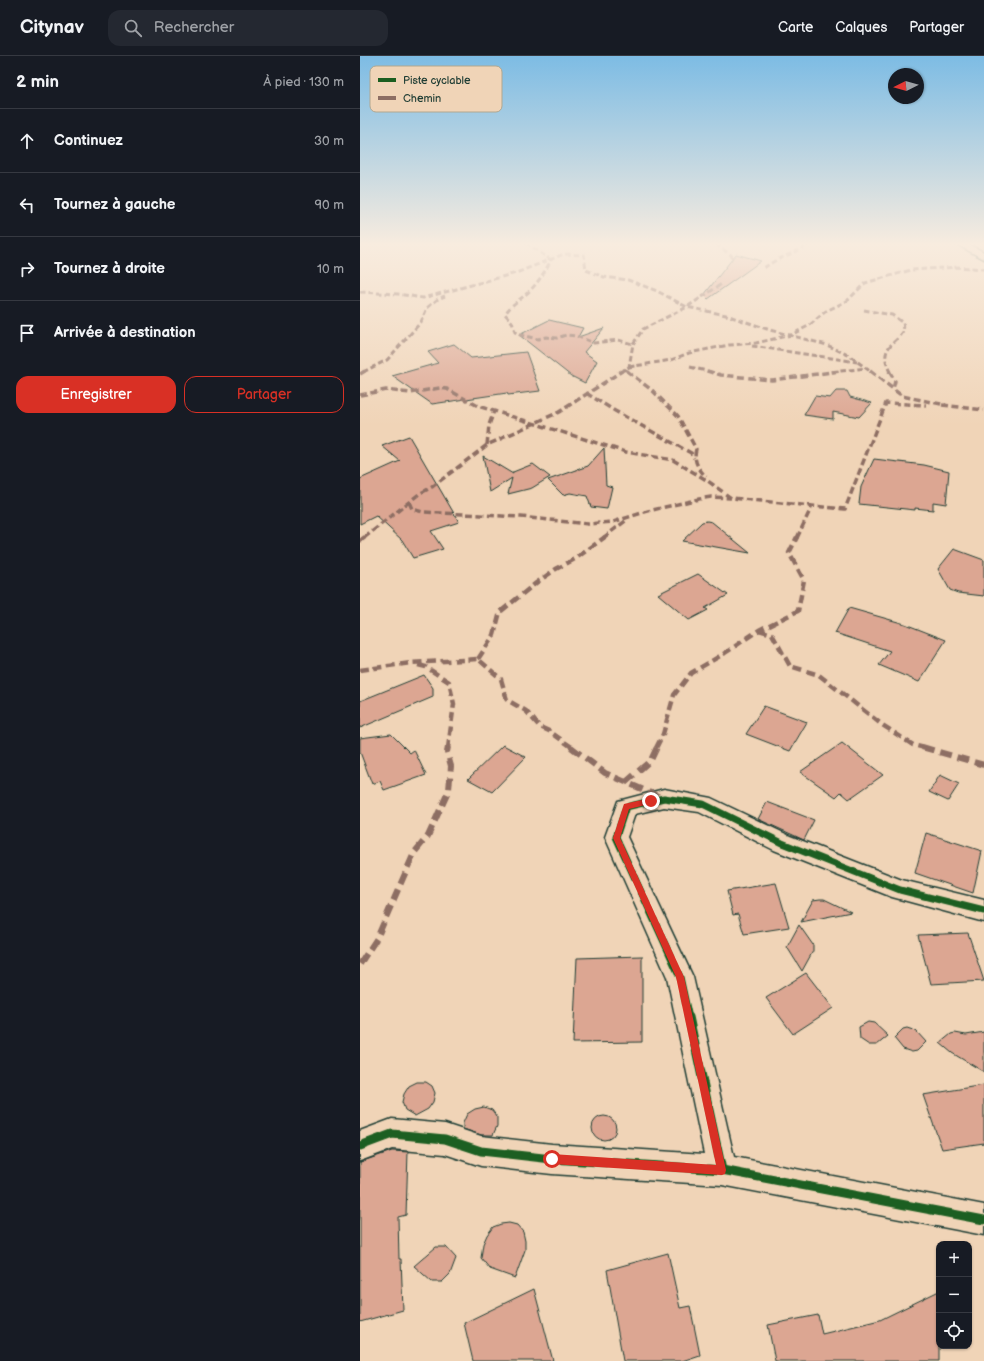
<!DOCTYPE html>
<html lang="fr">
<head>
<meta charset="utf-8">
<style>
	:root { --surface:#171b24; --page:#242831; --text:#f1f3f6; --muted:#9ea1a6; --line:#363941; --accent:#d93025 }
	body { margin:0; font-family:"Balsamiq Sans",sans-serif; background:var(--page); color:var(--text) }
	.controls { position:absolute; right:12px; bottom:12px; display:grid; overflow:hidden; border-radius:8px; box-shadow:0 1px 3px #0004 }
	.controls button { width:36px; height:36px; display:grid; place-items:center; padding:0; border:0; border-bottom:1px solid var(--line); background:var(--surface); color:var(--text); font:20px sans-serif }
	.compass { position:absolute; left:528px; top:12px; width:36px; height:36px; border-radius:50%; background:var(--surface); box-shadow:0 1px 3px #0004; rotate:265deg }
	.stop { position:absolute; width:12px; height:12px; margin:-9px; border:3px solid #d93025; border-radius:50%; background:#fff }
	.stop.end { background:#d93025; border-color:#fff; box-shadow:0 1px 4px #0008 }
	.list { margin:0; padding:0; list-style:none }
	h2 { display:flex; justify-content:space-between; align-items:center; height:52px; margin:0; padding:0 16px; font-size:17px }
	h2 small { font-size:13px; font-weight:400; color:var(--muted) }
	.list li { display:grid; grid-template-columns:26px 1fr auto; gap:12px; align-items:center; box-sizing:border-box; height:64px; padding:0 16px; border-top:1px solid var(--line) }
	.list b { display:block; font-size:15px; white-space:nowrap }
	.list em { font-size:13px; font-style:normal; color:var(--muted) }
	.actions { display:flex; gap:8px; padding:12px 16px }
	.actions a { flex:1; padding:9px 0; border:1px solid var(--accent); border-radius:12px; text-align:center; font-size:14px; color:var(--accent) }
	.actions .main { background:var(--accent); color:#fff }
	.icon { flex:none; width:22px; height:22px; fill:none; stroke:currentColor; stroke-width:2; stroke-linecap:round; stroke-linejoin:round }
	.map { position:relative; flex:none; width:624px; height:1305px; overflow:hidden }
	header { display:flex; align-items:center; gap:24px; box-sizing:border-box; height:56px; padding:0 20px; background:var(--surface); border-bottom:1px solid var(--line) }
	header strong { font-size:19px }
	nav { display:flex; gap:22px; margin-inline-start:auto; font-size:14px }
	.search { width:280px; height:36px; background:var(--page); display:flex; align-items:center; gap:10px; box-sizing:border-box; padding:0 14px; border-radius:12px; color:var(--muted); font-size:15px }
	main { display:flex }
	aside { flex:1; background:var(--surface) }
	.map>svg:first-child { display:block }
	.building { fill:#dca692; stroke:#1f3d34 }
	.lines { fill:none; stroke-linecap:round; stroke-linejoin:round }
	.minor-casing { stroke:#1f3d34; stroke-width:3 }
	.minor { fill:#f0d4b7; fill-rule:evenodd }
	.quiet-far3 { stroke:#8d6e63; stroke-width:3; stroke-dasharray:5.5 3; stroke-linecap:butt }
	.quiet-far2 { stroke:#8d6e63; stroke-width:3.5; stroke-dasharray:7 3.5; stroke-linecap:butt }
	.quiet-far1 { stroke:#8d6e63; stroke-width:4.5; stroke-dasharray:9 4.5; stroke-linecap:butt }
	.quiet { stroke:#8d6e63; stroke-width:6; stroke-dasharray:12 6; stroke-linecap:butt }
	.cycleway-far1-casing { stroke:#f0d4b7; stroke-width:10 }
	.cycleway-casing { stroke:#f0d4b7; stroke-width:12 }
	.cycleway-far1 { stroke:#1b5e20; stroke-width:7 }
	.cycleway { stroke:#1b5e20; stroke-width:9 }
	.route { fill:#d93025 }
	.key { fill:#f0d4b7; stroke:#b1a790; stroke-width:1 }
	.key-label { font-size:11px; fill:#1f3d34 }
</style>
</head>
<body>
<header>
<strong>Citynav</strong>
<div class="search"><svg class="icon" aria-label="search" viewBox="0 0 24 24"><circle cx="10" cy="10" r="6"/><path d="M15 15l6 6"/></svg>Rechercher</div>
<nav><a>Carte</a><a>Calques</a><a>Partager</a></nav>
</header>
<main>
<aside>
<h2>2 min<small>À pied · 130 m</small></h2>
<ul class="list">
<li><svg class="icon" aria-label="ahead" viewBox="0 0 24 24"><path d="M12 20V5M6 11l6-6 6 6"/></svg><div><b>Continuez</b></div><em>30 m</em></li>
<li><svg class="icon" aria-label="left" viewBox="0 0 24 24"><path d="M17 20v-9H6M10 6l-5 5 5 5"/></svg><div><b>Tournez à gauche</b></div><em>90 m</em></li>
<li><svg class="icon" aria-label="right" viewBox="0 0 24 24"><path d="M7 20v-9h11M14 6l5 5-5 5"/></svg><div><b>Tournez à droite</b></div><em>10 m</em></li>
<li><svg class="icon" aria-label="arrive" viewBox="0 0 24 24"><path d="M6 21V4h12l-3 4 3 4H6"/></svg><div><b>Arrivée à destination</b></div></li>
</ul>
<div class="actions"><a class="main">Enregistrer</a><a>Partager</a></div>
</aside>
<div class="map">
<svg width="624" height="1305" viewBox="0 0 624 1305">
	<rect width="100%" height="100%" fill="#f0d4b7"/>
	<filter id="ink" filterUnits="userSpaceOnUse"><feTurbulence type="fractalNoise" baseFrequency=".025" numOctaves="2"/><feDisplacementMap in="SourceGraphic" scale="8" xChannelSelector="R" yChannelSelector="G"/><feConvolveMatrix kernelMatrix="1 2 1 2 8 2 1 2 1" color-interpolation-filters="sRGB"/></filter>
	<g filter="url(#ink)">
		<g class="building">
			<path d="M376 198 401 205 348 243 344 239Z"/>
			<path d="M189 264 223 272 218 281 244 272 224 296 237 305 225 327 211 320 159 279Z"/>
			<path d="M94 288 111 302 166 296 180 335 148 339 147 337 72 348 32 320 78 307 68 296Z"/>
			<path d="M476 335H487L490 341 512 347 499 361 473 356V363L444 359 455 340 470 342Z"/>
			<path d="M49 380 99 466 71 475 83 493 53 502 42 484 16 460 0 468V423L40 405 22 390Z"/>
			<path d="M244 392 246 429 252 431 247 453 231 451 227 440 210 437 203 439 188 424 228 410Z"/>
			<path d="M123 400 153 418V416L173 408 190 421 172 432 148 438 152 422 130 436Z"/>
			<path d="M514 403 564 409 589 415 586 448 573 446V454L555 452V454L499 448 501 431Z"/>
			<path d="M347 465 352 466 390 497 322 485 342 466Z"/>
			<path d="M594 493 624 504V540L598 537 590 534 578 513Z"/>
			<path d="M338 518 368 539 345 552 348 554 329 564 298 538Z"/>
			<path d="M489 552 545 568 586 584 559 626 519 609 530 595 475 577Z"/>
			<path d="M64 619 73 632V641L0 672V645Z"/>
			<path d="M404 650 447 666 430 695 386 678Z"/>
			<path d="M31 678 50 697 54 694 66 719 24 734 20 725 12 728 0 696V682Z"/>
			<path d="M482 687 523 719 489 743 481 736 476 741 440 716Z"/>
			<path d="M143 689 166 701 132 736 108 723Z"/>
			<path d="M580 719 599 728 588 745 569 736Z"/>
			<path d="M407 746 454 764 444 784 398 763Z"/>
			<path d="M566 777 622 795 613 837 555 817Z"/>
			<path d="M416 827 429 871 384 878 378 858 373 859 367 835Z"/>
			<path d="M460 843H464L491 856 441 866 453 844Z"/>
			<path d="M439 869 453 889V895L442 915 427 891Z"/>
			<path d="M608 877 624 925 571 928 558 879Z"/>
			<path d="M282 900V986L213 987 217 902Z"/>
			<path d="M446 917 473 952 433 978 406 942Z"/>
			<path d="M508 966 514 967 528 980 517 989H509L500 983 499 971Z"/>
			<path d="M547 972 556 975 566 986 557 995 552 996 543 993 534 982 543 973Z"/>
			<path d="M624 976V1016L592 997 580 987 591 978 595 977 606 979Z"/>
			<path d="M57 1026H66L72 1030 75 1037 73 1046 68 1053 55 1060 45 1054 42 1046 44 1038 49 1030Z"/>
			<path d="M624 1029V1087L582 1093 563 1039Z"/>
			<path d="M124 1051 132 1054 137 1061V1070L133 1079H121L103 1073V1067L107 1058 115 1053Z"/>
			<circle cx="244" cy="1072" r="12"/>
			<path d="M32 1095 48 1096 46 1159 38 1161 39 1203H41L43 1254 0 1266V1106Z"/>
			<path d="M149 1167 157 1169 163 1176 165 1185V1194L155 1222 130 1213 121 1202 123 1188 127 1179 133 1171 141 1168Z"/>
			<path d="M76 1191H86L96 1202 90 1218 82 1226H72L54 1210Z"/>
			<path d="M308 1197 320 1252 330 1250 340 1299 322 1305H263L247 1214Z"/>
			<path d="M174 1233 193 1305H113L104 1267Z"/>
			<path d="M579 1235V1305H415L408 1269 458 1259 462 1278 520 1264Z"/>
		</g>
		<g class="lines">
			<defs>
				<g id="minor">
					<path d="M594 187H606L624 196V203Z"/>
					<path d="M304 733 351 742 430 780 542 824 624 844V866L532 841 414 794 339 756 304 751 275 758 267 781 333 921 374 1101 624 1149V1179L362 1129 192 1118 121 1110 85 1098 32 1093 0 1105V1075L32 1063 85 1068 121 1080 192 1088 344 1098 307 921 245 781 258 745Z"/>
				</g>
			</defs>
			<use href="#minor" class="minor-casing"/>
			<use href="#minor" class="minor"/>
			<g class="quiet-far3">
				<path d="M166 187 191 204C184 217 177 229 165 239 157 246 151 249 145 258L152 266 155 276 160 279 178 283 186 281 197 282 206 279 216 280 234 287 258 284 273 288"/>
				<path d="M358 187V190L371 199 374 205"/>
				<path d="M404 212C418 201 436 197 451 187"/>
				<path d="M0 236 38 238 63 242 156 217 204 198 224 199 226 214 244 221 268 224 297 235 327 251 366 259 410 274 467 289 490 300 511 316"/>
				<path d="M504 254 532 259 543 267C549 287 514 284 530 316"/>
				<path d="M392 290 497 306"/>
				<path d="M269 311 311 304 329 297 369 289 396 287 431 279 450 269 466 255 487 245 505 227 551 214 598 211 624 213"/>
				<path d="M330 311 351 316"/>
				<path d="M264 313 269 316"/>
				<path d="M3 316 27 304 61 266 67 252 78 243 85 240"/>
				<path d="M260 316 269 311 273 288 283 273 327 251 363 227"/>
				<path d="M472 316 507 312"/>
			</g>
			<g class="quiet-far2">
				<path d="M267 315 293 335 318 360 336 393C333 405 338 412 346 421"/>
				<path d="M347 315 361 319 412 324 480 315"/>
				<path d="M510 315 542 340 586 349"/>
				<path d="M529 315 535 325 533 333"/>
				<path d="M0 318 5 315"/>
				<path d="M226 337 255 355 331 397 334 402"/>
				<path d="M0 339 26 334 50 337 80 332 87 333 118 350 266 396 313 404 348 425 371 442 452 450"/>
				<path d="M582 349 624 354"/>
				<path d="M127 389 129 369 134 355"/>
				<path d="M49 446 52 453 63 456 161 461 228 468 253 466 288 455 339 443 351 441 371 442"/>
				<path d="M4 482 59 438 72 431 127 389 199 356 262 315"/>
				<path d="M243 482 268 463"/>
				<path d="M437 482 452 450 485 453 526 347 566 349"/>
			</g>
			<g class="quiet-far1">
				<path d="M0 485 5 481"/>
				<path d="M399 574 412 578 430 610 459 619 521 668 553 689 565 692"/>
				<path d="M118 603 134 579 140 556 176 527 196 513 215 503 245 481"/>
				<path d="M58 609 66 611 89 626 94 648 88 692"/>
				<path d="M0 614 51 607 118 603 141 623 147 644 166 655 180 671 189 675 213 692"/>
				<path d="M296 692 303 678 314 639 331 617 365 597 399 574 438 555 444 524 429 497 437 481"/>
			</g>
			<g class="quiet">
				<path d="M211 691 245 717 302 742"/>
				<path d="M562 691 624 709"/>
				<path d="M265 727 291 704 297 691"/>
				<path d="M0 908 17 882 54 797 68 780 89 734 91 710 87 696 88 691"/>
			</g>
			<defs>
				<path id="cycleway-far1" d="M329 962 320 921 256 781 266 751 304 742 343 748 422 787 540 834 624 855"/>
				<g id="cycleway">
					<path d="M329 961 362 1114"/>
					<path d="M0 1090 32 1078 85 1083 121 1095 192 1103 362 1114 624 1164"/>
				</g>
			</defs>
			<use href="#cycleway-far1" class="cycleway-far1-casing"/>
			<use href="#cycleway" class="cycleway-casing"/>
			<use href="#cycleway-far1" class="cycleway-far1"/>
			<use href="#cycleway" class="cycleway"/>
		</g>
	</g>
	<linearGradient id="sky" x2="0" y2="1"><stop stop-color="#7dbce4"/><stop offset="0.51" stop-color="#f8ecdf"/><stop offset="1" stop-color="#f8ecdf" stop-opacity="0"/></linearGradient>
	<rect width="624" height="369" fill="url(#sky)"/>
	<path class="route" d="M291 742 295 745 294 747 269 753 260 782 324 921 366 1114 365 1118 362 1119 192 1108 188 1107 187 1103 188 1100 192 1098 356 1109 316 921 253 782 264 748Z"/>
	<rect x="10" y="10" width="132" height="46" rx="6" class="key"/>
	<rect x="18" y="22" width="18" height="4" fill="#1b5e20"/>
	<rect x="18" y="40" width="18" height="4" fill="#8d6e63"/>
	<g class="key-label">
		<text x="43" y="28">Piste cyclable</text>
		<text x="43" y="46">Chemin</text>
	</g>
</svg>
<div class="controls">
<button>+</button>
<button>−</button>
<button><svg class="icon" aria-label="locate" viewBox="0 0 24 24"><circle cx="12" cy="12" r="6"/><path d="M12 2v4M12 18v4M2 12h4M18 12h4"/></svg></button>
</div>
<svg class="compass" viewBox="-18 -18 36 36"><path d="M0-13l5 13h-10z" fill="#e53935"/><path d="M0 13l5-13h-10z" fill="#9ea1a6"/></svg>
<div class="stop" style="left:192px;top:1103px"></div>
<div class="stop end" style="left:291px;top:745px"></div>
</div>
</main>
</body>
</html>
